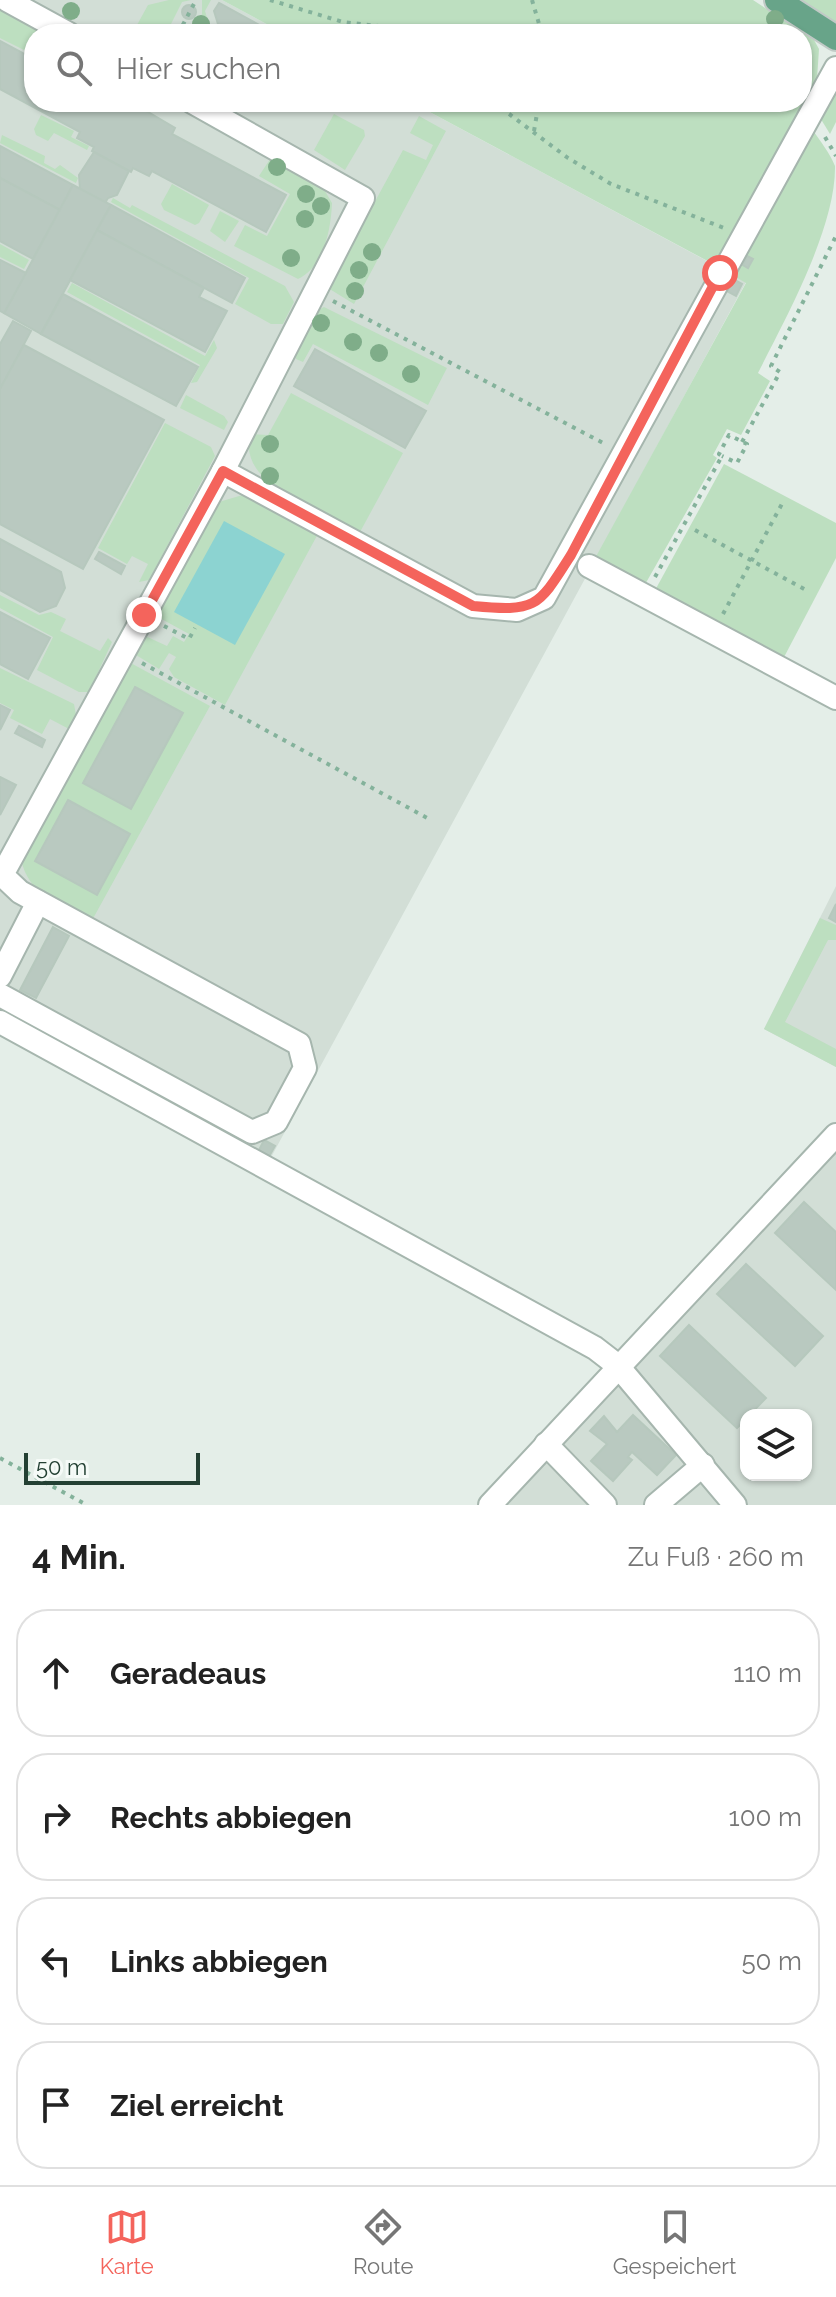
<!DOCTYPE html>
<html lang="de">
<head>
<meta charset="utf-8">
<style>
	:root { --surface:#fff; --page:#f6f6f6; --text:#222; --muted:#767676; --line:#e0e0e0; --accent:#f4645c }
	body { margin:0; font-family:Raleway,sans-serif; background:var(--page); color:var(--text) }
	.controls { position:absolute; right:24px; bottom:24px; display:grid; overflow:hidden; border-radius:16px; box-shadow:0 2px 6px #0004 }
	.controls button { width:72px; height:72px; display:grid; place-items:center; padding:0; border:0; border-bottom:2px solid var(--line); background:var(--surface); color:var(--text); font:40px sans-serif }
	.scale { position:absolute; left:24px; bottom:20px; width:176px; box-sizing:border-box; padding-left:8px; border:4px solid #234033; border-top:0; font-size:22px; line-height:28px; white-space:nowrap; color:#234033; -webkit-text-stroke:6px #f5faf7; paint-order:stroke }
	.stop { position:absolute; width:24px; height:24px; margin:-18px; border:6px solid #f4645c; border-radius:50%; background:#fff }
	.stop.end { background:#f4645c; border-color:#fff; box-shadow:0 2px 8px #0008 }
	.list { margin:0; padding:0; list-style:none }
	h2 { display:flex; justify-content:space-between; align-items:center; height:104px; margin:0; padding:0 32px; font-size:34px }
	h2 small { font-size:26px; font-weight:400; color:var(--muted) }
	.list li { display:grid; grid-template-columns:52px 1fr auto; gap:24px; align-items:center; box-sizing:border-box; height:128px; margin:0 16px 16px; padding:0 16px; border:2px solid var(--line); border-radius:32px }
	.list b { display:block; font-size:30px; white-space:nowrap }
	.list em { font-size:26px; font-style:normal; color:var(--muted) }
	.icon { flex:none; width:44px; height:44px; fill:none; stroke:currentColor; stroke-width:2; stroke-linecap:round; stroke-linejoin:round }
	.map { position:relative; flex:none; width:836px; height:1505px; overflow:hidden }
	.search { position:absolute; background:var(--surface); box-shadow:0 2px 6px #0004; left:24px; right:24px; top:24px; height:88px; display:flex; align-items:center; gap:20px; box-sizing:border-box; padding:0 28px; border-radius:32px; color:var(--muted); font-size:30px }
	.sheet { height:680px; background:var(--surface) }
	nav { display:flex; justify-content:space-around; align-items:center; box-sizing:border-box; height:112px; border-top:2px solid var(--line); background:var(--surface); font-size:22px; color:var(--muted) }
	nav a { display:grid; justify-items:center; gap:4px }
	nav .on { color:var(--accent) }
	.map>svg:first-child { display:block }
	.built { fill:#d2ded6; fill-rule:evenodd }
	.green { fill:#bddfc0 }
	.water { fill:#8cd3d1 }
	.building { fill:#b9c9c0; stroke:#b6c8bd; stroke-width:2 }
	.lines { fill:none; stroke-linecap:round; stroke-linejoin:round }
	.minor-casing { stroke:#a6b6ae; stroke-width:26 }
	.major-casing { stroke:#c1cac6; stroke-width:28 }
	.path { stroke:#84b29b; stroke-width:4; stroke-dasharray:4 6; stroke-linecap:butt }
	.minor { stroke:#fff; stroke-width:22 }
	.major { stroke:#68a489; stroke-width:24 }
	.tree { fill:#7fad89 }
	.route { stroke:#f4645c; stroke-width:10 }
</style>
</head>
<body>
<div class="map">
<svg width="836" height="1505" viewBox="0 0 836 1505">
	<rect width="100%" height="100%" fill="#e4eee8"/>
	<g class="built">
		<path d="M0 0H222L285 34H34V102H411L746 282 269 1161 0 1014Z"/>
		<path d="M836 886V1067L764 1029Z"/>
		<path d="M836 1122V1505H480L629 1342ZM746 1415H806V1475H746Z"/>
	</g>
	<g class="green">
		<path d="M169 0H191L182 2 170 26 171 34H132L148 5Z"/>
		<path d="M202 0H211L205 11 212 34H192L202 14Z"/>
		<path d="M222 0H753L814 40 819 49 817 79 715 265 411 102H802V34H285Z"/>
		<path d="M800 0H836V23Z"/>
		<path d="M0 10 35 27 38 34H34L30 53 0 38Z"/>
		<path d="M836 92V122L830 134 819 116Z"/>
		<path d="M334 114 364 130 365 136 345 170 314 150Z"/>
		<path d="M41 115 74 131 71 137 89 146 87 150 54 133 48 141 36 135 34 129Z"/>
		<path d="M419 116 446 131 354 304 328 288 403 150 426 160 433 145 410 133Z"/>
		<path d="M812 129C820 141 830 153 835 166 836 229 783 323 758 373L770 381 741 435 727 429 713 455 717 458 643 588 593 562 746 283 732 275Z"/>
		<path d="M2 135 45 156 44 163 55 169 60 165 78 178 76 183 0 143Z"/>
		<path d="M272 156 325 191 332 203C331 229 324 267 298 279L234 246 245 225 267 236 290 194 259 176Z"/>
		<path d="M172 184 209 205 199 223 195 225 164 210 161 204Z"/>
		<path d="M113 198 130 208 132 205 285 286 294 302 283 324H271L235 304 249 278 111 202Z"/>
		<path d="M220 211 239 221 225 242 210 231Z"/>
		<path d="M0 244 29 260 24 269 0 257Z"/>
		<path d="M72 283 205 356 214 340 217 348 197 382 191 383 200 365 67 292Z"/>
		<path d="M324 307 447 368 428 405 313 344 303 362 296 359 295 353 316 311Z"/>
		<path d="M291 393 403 453 360 532C325 514 234 484 251 434L268 435Z"/>
		<path d="M186 395 224 416 228 422 224 430 180 408Z"/>
		<path d="M165 423 211 447 215 456 149 580 139 582 148 564 132 556 127 564 98 548Z"/>
		<path d="M724 464 836 523V558L782 661 653 594Z"/>
		<path d="M246 494 319 532 225 705 174 677 169 669 176 657 169 653 159 669 131 652 141 634 167 646 173 636 184 642 189 634 156 616 212 504Z"/>
		<path d="M0 595 39 615 51 612 66 619 60 631 100 651 108 638 112 642 89 692H79L37 670 53 637 0 608Z"/>
		<path d="M127 661 210 706 90 924C61 906 28 895 21 859Z"/>
		<path d="M0 668 74 704 76 715 69 729 50 719 42 734 10 718 14 710 0 703Z"/>
		<path d="M820 918 836 925V940H828L785 1022 836 1049V1067L764 1029Z"/>
	</g>
	<path class="water" d="M224 521 285 554 235 645 174 612Z"/>
	<g class="building">
		<path d="M219 3 276 34H221L214 11Z"/>
		<circle cx="189" cy="12" r="7"/>
		<path d="M0 41 34 59V102H131L175 128 172 134 286 195 266 232 152 171 149 176 133 168 131 172 92 151 94 147 77 138 80 132 0 89Z"/>
		<path d="M0 146 73 185 60 210 0 178Z"/>
		<path d="M94 152 129 171 117 195 108 198 105 203 80 189 79 175Z"/>
		<path d="M0 178 60 210 33 259 0 241Z"/>
		<path d="M73 185 111 205 41 334 4 313Z"/>
		<path d="M111 205 245 278 232 303 97 230Z"/>
		<path d="M97 230 204 288 199 297 227 311 205 352 70 280Z"/>
		<path d="M747 256 753 259 748 268 743 265Z"/>
		<path d="M0 260 26 273 4 313 0 311Z"/>
		<path d="M731 278 742 284 736 296 725 290Z"/>
		<path d="M63 294 198 367 176 406 41 334Z"/>
		<path d="M13 321 31 331 0 389V344Z"/>
		<path d="M24 345 164 420 83 569 0 524V389Z"/>
		<path d="M315 349 426 411 405 448 294 386Z"/>
		<path d="M0 539 61 572 65 588 56 606 40 612 0 590Z"/>
		<path d="M99 552 125 566 121 574 95 559Z"/>
		<path d="M0 612 50 638 28 679 0 664Z"/>
		<path d="M135 687 183 713 131 809 83 783Z"/>
		<path d="M0 705 10 710 0 730Z"/>
		<path d="M19 726 45 740 42 747 15 733Z"/>
		<path d="M0 777 16 785 0 815Z"/>
		<path d="M68 800 130 834 97 895 35 861Z"/>
		<path d="M836 904V922L829 918Z"/>
		<path d="M53 927 69 936 36 998 20 990Z"/>
		<path d="M264 1140 275 1146 268 1158 258 1152Z"/>
		<path d="M804 1202 836 1232V1290L775 1233Z"/>
		<path d="M746 1264 823 1336 795 1366 717 1294Z"/>
		<path d="M689 1325 766 1398 737 1428 660 1356Z"/>
		<path d="M633 1415 676 1455 657 1475 632 1452 628 1457 632 1460 613 1481 591 1461 607 1444 590 1431 604 1416 617 1432Z"/>
	</g>
	<g class="lines">
		<defs>
			<g id="minor">
				<path d="M7 0 69 34"/>
				<path d="M223 471 473 606 517 610 544 598 836 68"/>
				<path d="M589 566 836 698"/>
				<path d="M0 976 38 902"/>
				<path d="M0 995 252 1132 276 1122 305 1068 299 1044 20 892 2 875 223 471 363 198 192 102"/>
				<path d="M0 1022 595 1348 617 1365 735 1505"/>
				<path d="M546 1444 605 1505"/>
				<path d="M490 1505 836 1135"/>
				<path d="M656 1505 703 1465"/>
			</g>
			<path id="major" d="M777 0 836 38"/>
		</defs>
		<use href="#minor" class="minor-casing"/>
		<use href="#major" class="major-casing"/>
		<g class="path">
			<path d="M270 0 343 22 430 32 599 29 627 34"/>
			<path d="M532 0 542 34"/>
			<path d="M178 34 196 0"/>
			<path d="M493 102 568 158 611 184 724 228"/>
			<path d="M534 131 539 102"/>
			<path d="M825 137 836 156"/>
			<path d="M333 301 605 444"/>
			<path d="M742 442 780 372 771 366 836 236"/>
			<path d="M695 530 808 591"/>
			<path d="M655 577 722 456 719 454 729 435 747 444 737 463 722 456"/>
			<path d="M723 614 784 500"/>
			<path d="M164 626 189 639 195 628"/>
			<path d="M142 663 431 820"/>
			<path d="M0 1458 87 1505"/>
		</g>
		<use href="#minor" class="minor"/>
		<use href="#major" class="major"/>
	</g>
	<g class="tree">
		<circle cx="71" cy="11" r="9"/>
		<circle cx="775" cy="19" r="9"/>
		<circle cx="201" cy="24" r="9"/>
		<circle cx="277" cy="167" r="9"/>
		<circle cx="306" cy="194" r="9"/>
		<circle cx="321" cy="206" r="9"/>
		<circle cx="305" cy="219" r="9"/>
		<circle cx="372" cy="252" r="9"/>
		<circle cx="291" cy="258" r="9"/>
		<circle cx="359" cy="270" r="9"/>
		<circle cx="355" cy="291" r="9"/>
		<circle cx="321" cy="323" r="9"/>
		<circle cx="353" cy="342" r="9"/>
		<circle cx="379" cy="353" r="9"/>
		<circle cx="411" cy="374" r="9"/>
		<circle cx="270" cy="444" r="9"/>
		<circle cx="270" cy="476" r="9"/>
	</g>
	<g class="lines">
		<path class="route" d="M144 615 223 471 473 606C537 612 538 607 571 555L720 273"/>
	</g>
</svg>
<div class="controls">
<button><svg class="icon" aria-label="layers" viewBox="0 0 24 24"><path d="M12 4l9 5-9 5-9-5zM3 14l9 5 9-5"/></svg></button>
</div>
<div class="scale">50 m</div>
<div class="stop" style="left:720px;top:273px"></div>
<div class="stop end" style="left:144px;top:615px"></div>
<div class="search"><svg class="icon" aria-label="search" viewBox="0 0 24 24"><circle cx="10" cy="10" r="6"/><path d="M15 15l6 6"/></svg>Hier suchen</div>
</div>
<section class="sheet">
<h2>4 Min.<small>Zu Fuß · 260 m</small></h2>
<ul class="list">
<li><svg class="icon" aria-label="ahead" viewBox="0 0 24 24"><path d="M12 20V5M6 11l6-6 6 6"/></svg><div><b>Geradeaus</b></div><em>110 m</em></li>
<li><svg class="icon" aria-label="right" viewBox="0 0 24 24"><path d="M7 20v-9h11M14 6l5 5-5 5"/></svg><div><b>Rechts abbiegen</b></div><em>100 m</em></li>
<li><svg class="icon" aria-label="left" viewBox="0 0 24 24"><path d="M17 20v-9H6M10 6l-5 5 5 5"/></svg><div><b>Links abbiegen</b></div><em>50 m</em></li>
<li><svg class="icon" aria-label="arrive" viewBox="0 0 24 24"><path d="M6 21V4h12l-3 4 3 4H6"/></svg><div><b>Ziel erreicht</b></div></li>
</ul>
</section>
<nav>
<a class="on"><svg class="icon" aria-label="map" viewBox="0 0 24 24"><path d="M3 6l6-2 6 2 6-2v14l-6 2-6-2-6 2zM9 4v14M15 6v14"/></svg>Karte</a>
<a><svg class="icon" aria-label="directions" viewBox="0 0 24 24"><path d="M12 3l9 9-9 9-9-9zM9 14v-3h6M13 9l2 2-2 2"/></svg>Route</a>
<a><svg class="icon" aria-label="saved" viewBox="0 0 24 24"><path d="M7 4h10v16l-5-4-5 4z"/></svg>Gespeichert</a>
</nav>
</body>
</html>
